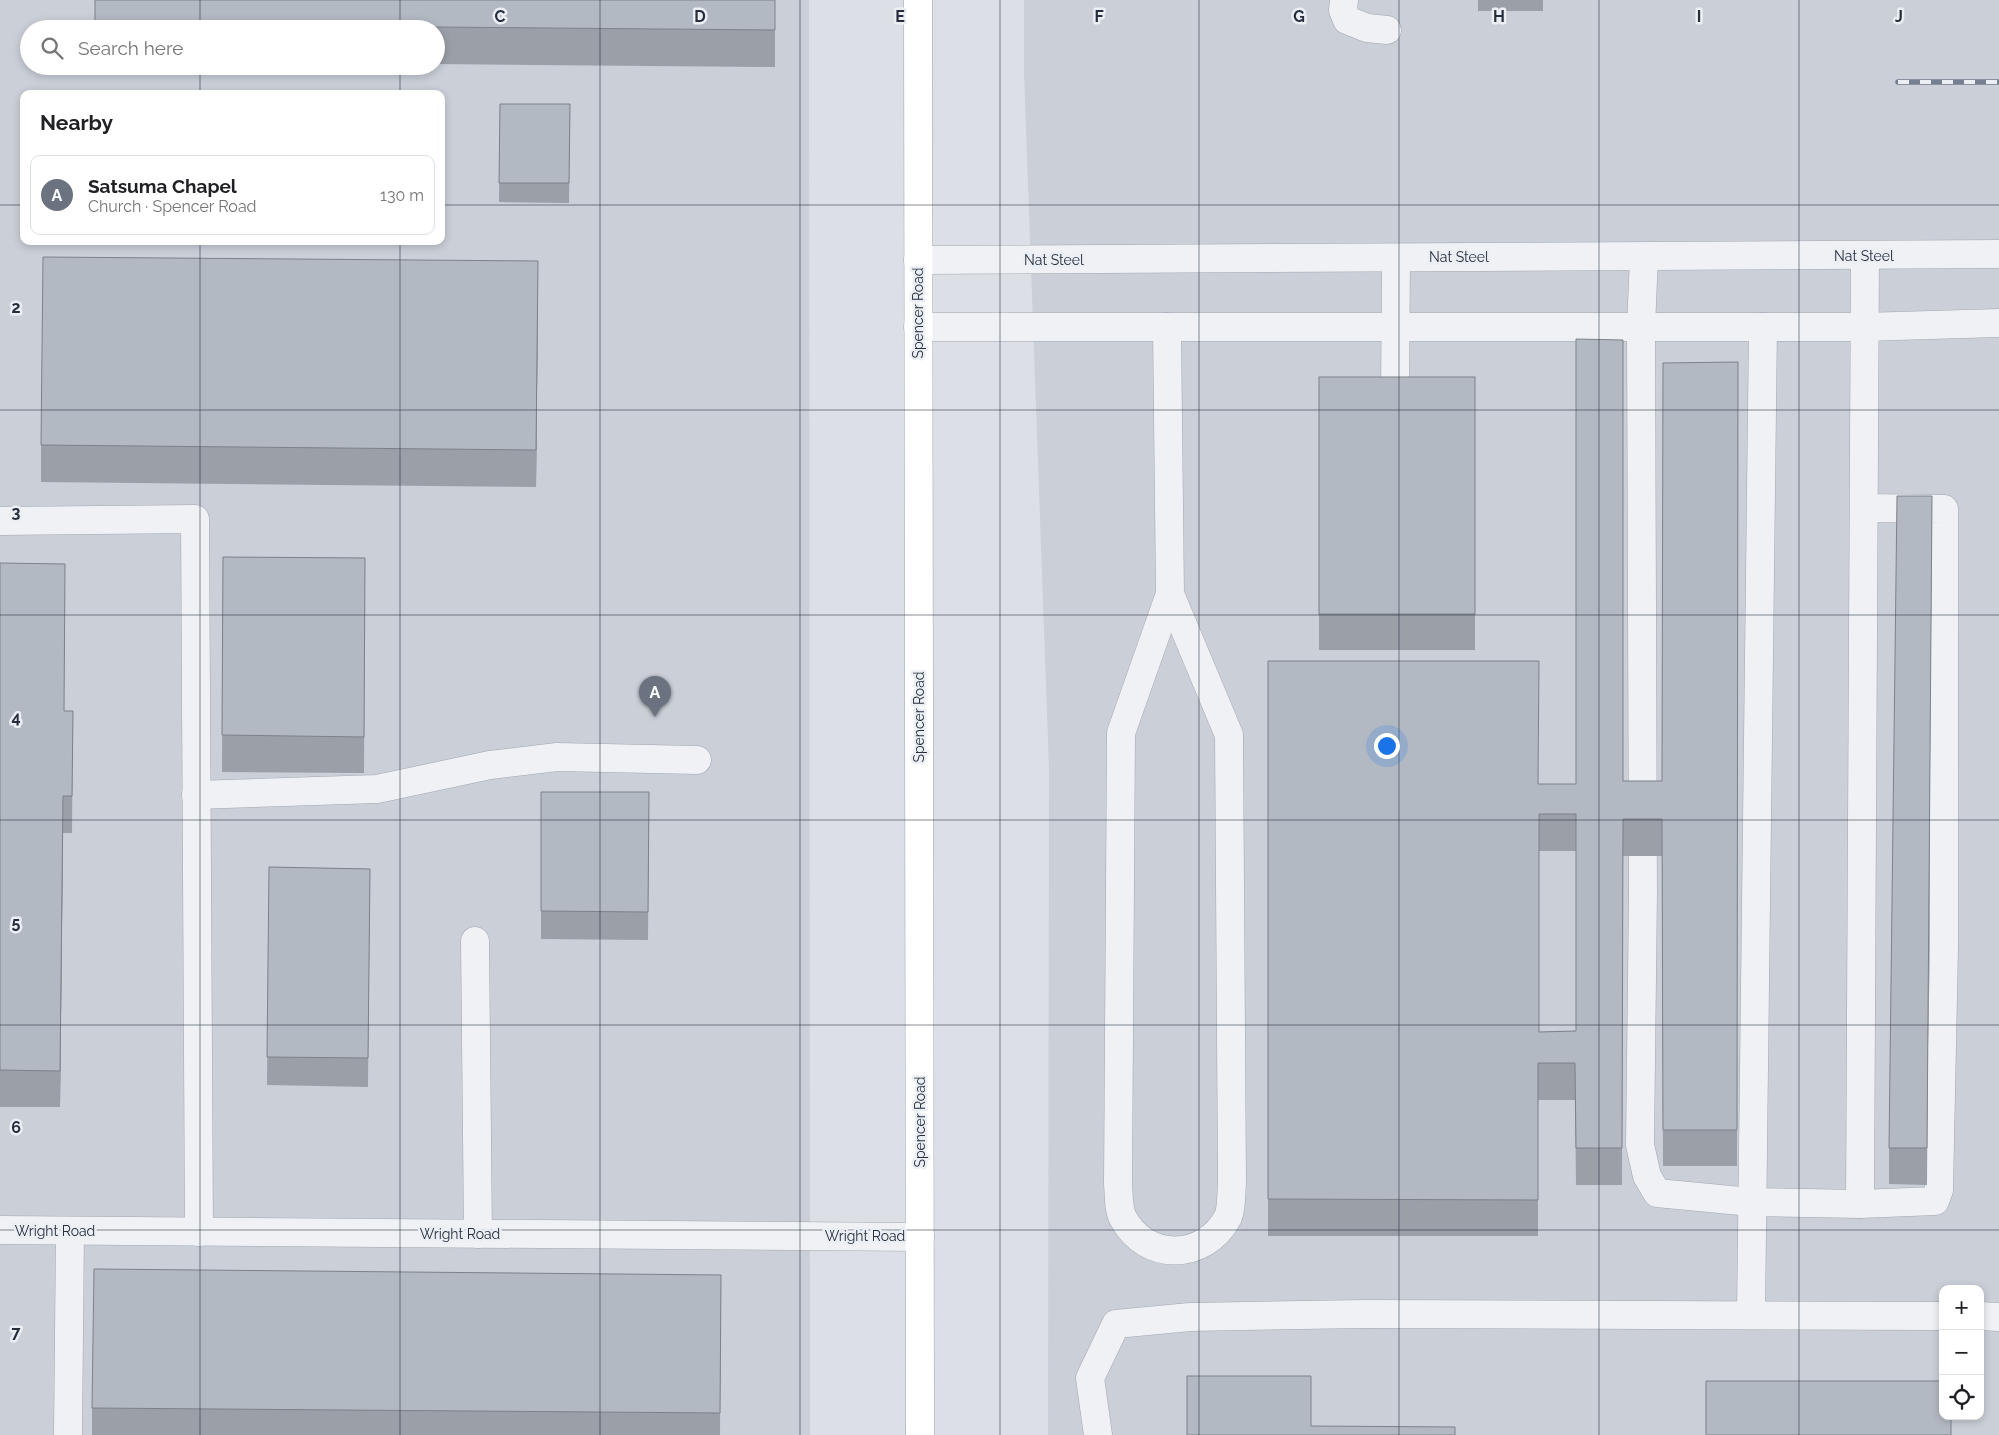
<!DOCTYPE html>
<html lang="en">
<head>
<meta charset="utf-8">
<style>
	:root { --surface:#fff; --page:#f2f2f2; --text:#202124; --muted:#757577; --line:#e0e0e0; --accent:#7c3aed }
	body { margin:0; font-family:Raleway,sans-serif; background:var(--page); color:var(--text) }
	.controls { position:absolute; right:15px; bottom:15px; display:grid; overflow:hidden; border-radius:10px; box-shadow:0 2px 8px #0003 }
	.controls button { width:45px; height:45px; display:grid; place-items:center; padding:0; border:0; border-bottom:1px solid var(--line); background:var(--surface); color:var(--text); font:25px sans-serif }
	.you { position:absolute; left:1386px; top:745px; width:18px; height:18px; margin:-12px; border:4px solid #fff; border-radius:50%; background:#1a73e8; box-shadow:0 0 0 8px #1a73e833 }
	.badge { display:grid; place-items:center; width:32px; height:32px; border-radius:50%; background:var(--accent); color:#fff; font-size:16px; font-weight:700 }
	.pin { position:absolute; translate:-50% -41px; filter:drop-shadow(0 1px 2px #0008) }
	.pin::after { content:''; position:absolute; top:26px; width:18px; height:15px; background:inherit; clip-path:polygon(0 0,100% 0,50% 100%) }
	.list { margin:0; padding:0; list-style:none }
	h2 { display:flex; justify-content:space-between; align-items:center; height:65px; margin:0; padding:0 20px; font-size:21px }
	h2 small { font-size:16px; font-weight:400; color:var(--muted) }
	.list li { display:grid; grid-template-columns:32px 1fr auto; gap:15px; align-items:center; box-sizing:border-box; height:80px; margin:0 10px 10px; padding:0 10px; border:1px solid var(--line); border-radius:10px }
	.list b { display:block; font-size:19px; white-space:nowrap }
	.list p { margin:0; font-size:16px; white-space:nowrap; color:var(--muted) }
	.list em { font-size:16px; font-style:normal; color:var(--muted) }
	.icon { flex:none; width:28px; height:28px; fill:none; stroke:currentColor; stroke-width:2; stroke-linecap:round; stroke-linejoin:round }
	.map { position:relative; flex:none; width:1999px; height:1435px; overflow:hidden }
	.search { position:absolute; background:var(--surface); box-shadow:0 2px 8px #0003; left:20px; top:20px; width:425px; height:55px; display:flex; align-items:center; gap:12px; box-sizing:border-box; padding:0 18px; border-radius:28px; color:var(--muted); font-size:19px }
	.panel { position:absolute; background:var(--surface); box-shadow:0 2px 8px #0003; left:20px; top:90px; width:425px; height:155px; border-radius:10px }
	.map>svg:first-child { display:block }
	.built { fill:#cacfd8; fill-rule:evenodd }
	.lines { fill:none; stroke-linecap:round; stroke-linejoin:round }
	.minor-casing { stroke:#a2a7b0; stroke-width:29 }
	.major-casing { stroke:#9ba4b2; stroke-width:29 }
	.minor { stroke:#eff1f5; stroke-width:28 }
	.major { stroke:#fff; stroke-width:28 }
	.rail-casing { stroke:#767f90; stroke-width:5.5 }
	.rail { stroke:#ebeff4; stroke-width:4; stroke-dasharray:11; stroke-linecap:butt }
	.wall { fill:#9a9fa8; fill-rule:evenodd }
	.shaded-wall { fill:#7d8288 }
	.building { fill:#b3b9c3; stroke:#7d8288; fill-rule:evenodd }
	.grid { fill:none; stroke:#262e3d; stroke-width:1; stroke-opacity:0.55 }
	.labels { text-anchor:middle; stroke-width:5; stroke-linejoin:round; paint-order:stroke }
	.street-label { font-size:14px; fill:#262e3d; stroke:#ebeff4 }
	.grid-label { font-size:16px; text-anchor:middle; font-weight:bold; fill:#262e3d; stroke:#ebeff4; stroke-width:5; stroke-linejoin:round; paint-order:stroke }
</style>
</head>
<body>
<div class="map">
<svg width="1999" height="1435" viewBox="0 0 1999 1435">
	<rect width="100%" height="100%" fill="#dce0e6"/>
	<g class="built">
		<path d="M0 0H809L810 1435H0ZM29 29H436V66H29ZM24 94H441V241H24Z"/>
		<path d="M1024 0H1999V1435H1048L1049 769 1024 73ZM1943 1289H1980V1416H1943Z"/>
	</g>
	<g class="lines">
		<defs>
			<g id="minor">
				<path d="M1344 0 1343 10 1347 20 1367 28 1387 30"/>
				<path d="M1644 257 1641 327 1643 893 1640 1145 1647 1176 1657 1193 1751 1202 1860 1204 1865 256"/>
				<path d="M918 260 1999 254"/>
				<path d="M918 327H1863L1999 323"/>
				<path d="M1167 327 1170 594 1121 733 1118 1184C1119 1193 1118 1209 1123 1218 1146 1262 1205 1261 1228 1217 1232 1208 1231 1193 1232 1183L1229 735 1170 594"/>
				<path d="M1395 396 1396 258"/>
				<path d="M0 521 195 519 199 1232"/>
				<path d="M196 795 377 789 490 765 557 757 697 760"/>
				<path d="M475 941 478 1234"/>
				<path d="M1860 1204 1935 1201 1939 1190 1944 949V509L1865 508"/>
				<path d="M0 1230 920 1237"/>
				<path d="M1751 1315 1763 327"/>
				<path d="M1980 1316 1999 1317"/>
				<path d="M68 1435 70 1231"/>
				<path d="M1098 1435 1090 1378 1116 1324 1190 1317 1364 1314 1943 1316"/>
			</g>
			<path id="major" d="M918 0 920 1435"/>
		</defs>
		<use href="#minor" class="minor-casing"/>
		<use href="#major" class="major-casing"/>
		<use href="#minor" class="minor"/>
		<use href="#major" class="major"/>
		<defs>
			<path id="rail" d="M1898 82H1999"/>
		</defs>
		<use href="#rail" class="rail-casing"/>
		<use href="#rail" class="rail"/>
	</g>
	<g class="wall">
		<path d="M95 0H775V67L436 64V29H95Z"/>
		<rect x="1478" y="0" width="65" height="11"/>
		<path d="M500 104H570L569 203 499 202Z"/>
		<path d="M538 297 536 487 41 482V445Z"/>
		<path d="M1738 362 1737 1166H1663L1662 856H1623L1622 1185H1576L1575 1100H1538V1236H1268V661L1538 784H1576L1662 781ZM1539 851H1576V1031L1539 1032Z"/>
		<rect x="1319" y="377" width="156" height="273"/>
		<path d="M1932 496 1927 1185 1889 1184V1148Z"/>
		<path d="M223 557 365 558 364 773 222 772Z"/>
		<path d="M0 563 64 711H73L72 833H63L60 1107H0Z"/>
		<path d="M541 792H649L648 940 541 939Z"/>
		<path d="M269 867 370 869 368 1087 267 1085Z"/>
		<path d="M721 1275 720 1435H92V1408Z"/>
	</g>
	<g class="shaded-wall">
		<path d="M538 261V297L536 487V450Z"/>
		<path d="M63 796V833L60 1107V1071Z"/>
	</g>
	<g class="building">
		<path d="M95 0H775V30L95 24Z"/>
		<path d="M500 104H570L569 183H499Z"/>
		<path d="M43 257 538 261 536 450 41 445Z"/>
		<path d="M1576 339 1623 340V781H1662L1663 363 1738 362 1737 1130H1663L1662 819H1623L1622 1148H1576L1575 1063H1538V1200L1268 1199V661H1539L1538 784H1576ZM1539 814H1576V1031L1539 1032Z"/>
		<rect x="1319" y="377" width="156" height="237"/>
		<path d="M1897 496H1932L1927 1148H1889Z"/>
		<path d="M223 557 365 558 364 737 222 735Z"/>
		<path d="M0 563 65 564 64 711H73L72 796H63L60 1071 0 1070Z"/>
		<path d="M541 792H649L648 912 541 911Z"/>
		<path d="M269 867 370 869 368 1058 267 1057Z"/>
		<path d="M94 1269 721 1275 720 1413 92 1408Z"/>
		<path d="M1187 1376H1311V1426L1455 1427V1435H1187Z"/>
		<path d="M1706 1381H1943V1416H1951V1435H1706Z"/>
	</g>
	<path class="grid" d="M200 0V29M400 0V29M600 0V1435M800 0V1435M1000 0V1435M1199 0V1435M1399 0V1435M1599 0V1435M1799 0V1435M200 66V94M400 66V94M0 205H24M441 205H1999M200 241V1435M400 241V1435M0 410H1999M0 615H1999M0 820H1999M0 1025H1999M0 1230H1999"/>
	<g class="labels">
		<g class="street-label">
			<text x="1864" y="261">Nat Steel</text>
			<text x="1459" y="262">Nat Steel</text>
			<text x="1054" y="265">Nat Steel</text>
			<text transform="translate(918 313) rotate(-90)" y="5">Spencer Road</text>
			<text transform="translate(919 717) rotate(-90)" y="5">Spencer Road</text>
			<text transform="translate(920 1122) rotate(-90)" y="5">Spencer Road</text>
			<text x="55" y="1236">Wright Road</text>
			<text x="460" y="1239">Wright Road</text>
			<text x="865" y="1241">Wright Road</text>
		</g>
	</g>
	<g class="grid-label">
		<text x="500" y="22">C</text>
		<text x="700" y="22">D</text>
		<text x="900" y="22">E</text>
		<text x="1099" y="22">F</text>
		<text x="1299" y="22">G</text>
		<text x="1499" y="22">H</text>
		<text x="1699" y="22">I</text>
		<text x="1899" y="22">J</text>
		<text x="16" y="313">2</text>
		<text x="16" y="518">3</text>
		<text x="16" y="723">4</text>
		<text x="16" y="928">5</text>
		<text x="16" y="1133">6</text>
		<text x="16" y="1338">7</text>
	</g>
</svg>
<div class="controls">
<button>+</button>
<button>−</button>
<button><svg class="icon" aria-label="locate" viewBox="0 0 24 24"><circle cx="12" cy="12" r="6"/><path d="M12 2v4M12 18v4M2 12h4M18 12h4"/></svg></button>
</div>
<div class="you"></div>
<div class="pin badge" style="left:655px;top:717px;background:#6b7280">A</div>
<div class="search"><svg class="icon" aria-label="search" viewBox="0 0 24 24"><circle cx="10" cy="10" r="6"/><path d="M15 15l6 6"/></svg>Search here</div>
<section class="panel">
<h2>Nearby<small></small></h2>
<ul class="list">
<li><span class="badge" style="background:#6b7280">A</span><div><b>Satsuma Chapel</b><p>Church · Spencer Road</p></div><em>130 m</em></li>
</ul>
</section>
</div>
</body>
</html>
